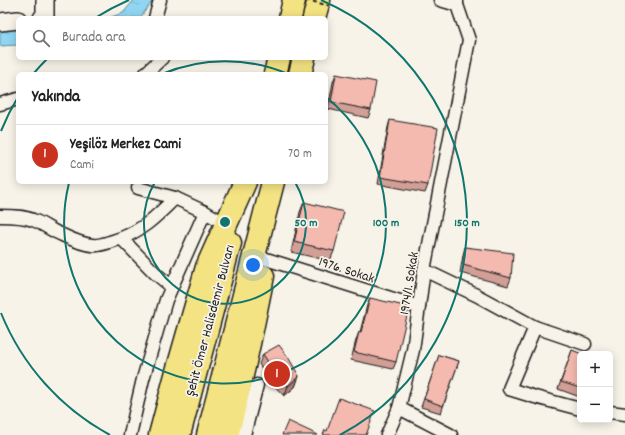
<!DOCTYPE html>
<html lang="tr">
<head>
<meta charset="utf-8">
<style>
	:root { --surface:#fff; --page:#f2f2f2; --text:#202124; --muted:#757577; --line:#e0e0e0; --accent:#c8321e }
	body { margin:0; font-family:Dekko,sans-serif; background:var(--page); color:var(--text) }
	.controls { position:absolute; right:12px; bottom:12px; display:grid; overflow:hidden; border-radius:6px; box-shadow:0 2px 10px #0003 }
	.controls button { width:36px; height:36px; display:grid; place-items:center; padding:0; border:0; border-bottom:1px solid var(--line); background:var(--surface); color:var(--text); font:20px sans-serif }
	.you { position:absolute; left:253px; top:265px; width:14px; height:14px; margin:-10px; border:3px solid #fff; border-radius:50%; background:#1a73e8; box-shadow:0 0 0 6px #1a73e833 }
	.badge { display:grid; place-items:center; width:26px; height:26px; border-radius:50%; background:var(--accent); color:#fff; font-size:13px; font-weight:700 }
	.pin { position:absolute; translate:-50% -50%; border:2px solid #fff; box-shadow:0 1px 4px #0006 }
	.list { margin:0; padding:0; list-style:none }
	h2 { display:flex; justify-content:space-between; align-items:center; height:52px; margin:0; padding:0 16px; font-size:17px }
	h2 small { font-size:13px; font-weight:400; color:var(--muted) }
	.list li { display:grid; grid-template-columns:26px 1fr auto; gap:12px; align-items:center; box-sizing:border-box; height:60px; padding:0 16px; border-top:1px solid var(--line) }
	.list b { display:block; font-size:15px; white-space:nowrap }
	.list p { margin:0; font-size:13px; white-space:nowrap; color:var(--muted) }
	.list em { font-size:13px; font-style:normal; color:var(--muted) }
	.icon { flex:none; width:22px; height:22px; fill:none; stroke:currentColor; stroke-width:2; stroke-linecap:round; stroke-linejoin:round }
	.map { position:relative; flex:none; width:625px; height:435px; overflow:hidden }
	.search { position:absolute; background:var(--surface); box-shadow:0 2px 10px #0003; left:16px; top:16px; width:312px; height:44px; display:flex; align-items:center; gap:10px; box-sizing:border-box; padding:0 14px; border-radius:6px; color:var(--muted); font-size:15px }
	.panel { position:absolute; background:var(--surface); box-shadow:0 2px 10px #0003; left:16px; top:72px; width:312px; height:112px; border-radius:6px }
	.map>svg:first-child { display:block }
	.water { fill:url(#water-ripples); stroke:#628c9c }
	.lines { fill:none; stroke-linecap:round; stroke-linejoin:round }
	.street-casing { stroke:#1c1c1c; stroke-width:15 }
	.secondary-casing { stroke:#1c1c1c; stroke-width:20 }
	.highway-casing { stroke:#1c1c1c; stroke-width:25 }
	.street { stroke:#f7f3e8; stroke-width:12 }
	.secondary { stroke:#f7f3e8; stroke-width:17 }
	.highway { stroke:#f4e382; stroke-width:22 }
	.path-bridge { stroke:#1c1c1c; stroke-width:2; stroke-dasharray:4 3; stroke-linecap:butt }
	.wall { fill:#d29f96; stroke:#1c1c1c }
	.shaded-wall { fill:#ab827a; stroke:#1c1c1c }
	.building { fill:#f4b9af; stroke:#1c1c1c }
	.ring { fill:none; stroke:#0f766e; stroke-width:2 }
	.labels { text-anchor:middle; stroke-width:3.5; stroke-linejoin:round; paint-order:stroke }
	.street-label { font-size:14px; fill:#1c1c1c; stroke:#f7f3e8 }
	.centre { fill:#0f766e; stroke:#f7f3e8; stroke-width:2 }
	.ring-label { font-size:12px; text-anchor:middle; font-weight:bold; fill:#0f766e; stroke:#f7f3e8; stroke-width:3.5; stroke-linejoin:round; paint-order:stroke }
</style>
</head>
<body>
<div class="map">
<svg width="625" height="435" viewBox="0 0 625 435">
	<defs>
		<pattern id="water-ripples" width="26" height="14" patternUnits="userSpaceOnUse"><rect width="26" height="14" fill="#90d6f2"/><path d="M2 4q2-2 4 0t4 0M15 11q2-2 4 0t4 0" fill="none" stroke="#7cb7cf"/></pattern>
	</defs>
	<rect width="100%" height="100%" fill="#f7f3e8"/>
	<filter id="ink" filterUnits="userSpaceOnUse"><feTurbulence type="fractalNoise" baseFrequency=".025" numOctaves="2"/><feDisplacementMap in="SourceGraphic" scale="8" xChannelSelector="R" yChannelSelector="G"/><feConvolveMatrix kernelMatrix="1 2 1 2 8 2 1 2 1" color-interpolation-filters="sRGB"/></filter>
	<g filter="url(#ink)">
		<g class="water">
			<path d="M134 0H153L140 18H108L123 13Z"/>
			<path d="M18 28V45L0 46V30Z"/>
		</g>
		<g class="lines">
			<defs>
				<g id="street">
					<path d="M440 0 457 5"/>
					<path d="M155 18 160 0"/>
					<path d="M146 73 162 58"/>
					<path d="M0 104 18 99"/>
					<path d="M138 188 175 198 205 212 226 224"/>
					<path d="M0 216C11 216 23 216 33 220 42 223 49 229 58 233 69 238 80 244 92 245 99 246 106 243 113 241 140 233 156 217 175 198"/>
					<path d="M122 239 155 273 172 287"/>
					<path d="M266 259 419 307"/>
					<path d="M424 270 476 295 535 327 585 344"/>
					<path d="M535 327 509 389 535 397 580 409"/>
					<path d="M399 408 451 435"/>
					<path d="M610 412 625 414"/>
					<path d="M130 435 143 379 166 300 205 212"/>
					<path d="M244 435 257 385"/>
					<path d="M387 435 399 408 413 350 424 270 469 40 457 5V0"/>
				</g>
				<g id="secondary">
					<path d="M42 18H45V0"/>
					<path d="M0 22 18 20"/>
				</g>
				<g id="highway">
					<path d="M290 18 294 0"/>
					<path d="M314 18 319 0"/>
					<path d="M275 74 279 58"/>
					<path d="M300 74 304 58"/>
					<path d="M160 435 176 375 207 267 245 182"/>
					<path d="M179 435 230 243"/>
					<path d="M208 435 273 182"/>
					<path d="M227 435C242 383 252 329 263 276"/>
				</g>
			</defs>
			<use href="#street" class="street-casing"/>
			<use href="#secondary" class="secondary-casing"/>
			<use href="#highway" class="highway-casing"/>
			<use href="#street" class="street"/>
			<use href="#secondary" class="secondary"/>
			<use href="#highway" class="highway"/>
			<path class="path-bridge" d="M306 0 331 6"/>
		</g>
		<g class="wall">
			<path d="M336 74 371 110 368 118 328 109 333 82Z"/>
			<path d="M390 120 428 185 425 193 378 184 388 127Z"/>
			<path d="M304 202 334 251 330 261 291 252 300 212Z"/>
			<path d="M465 247 511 278 508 286 460 273 463 255Z"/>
			<path d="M370 298 396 362 393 369 351 360 356 340 359 332H360L367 305Z"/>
			<path d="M572 350 580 354V397L558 389Z"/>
			<path d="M263 354 299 376 295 387 284 396 269 380 259 364Z"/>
			<path d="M439 355 459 361 441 413 421 407Z"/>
		</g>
		<path class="shaded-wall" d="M299 376 295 387 284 396 288 386Z"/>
		<g class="building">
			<path d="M336 74 376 82 371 110 331 102Z"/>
			<path d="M390 120 438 128 428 185 380 177Z"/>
			<path d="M304 202 344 212 334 251 294 242Z"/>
			<path d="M465 247 513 253 511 278 463 265Z"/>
			<path d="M370 298 409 307 396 362 354 352 359 332H361Z"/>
			<path d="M279 345 288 357 299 376 288 386 273 370 263 354Z"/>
			<path d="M572 350 582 354H580V388L561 382Z"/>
			<path d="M439 355 459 361 443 406 424 399Z"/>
			<path d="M339 398 375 411 366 435H323L325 430 327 431Z"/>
			<path d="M288 421 318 435H282Z"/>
		</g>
	</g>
	<g class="ring">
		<path d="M295 182A81 81 0 1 1 155 182"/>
		<path d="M162 74A161 161 0 0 1 288 74M326 97A161 161 0 1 1 69 183"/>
		<path d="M110 435A242 242 0 0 1 1 313M1 131A242 242 0 0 1 18 97M34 73A242 242 0 0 1 47 59M95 18A242 242 0 0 1 129 0M321 0A242 242 0 0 1 340 435"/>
	</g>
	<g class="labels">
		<g class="street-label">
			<text transform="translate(347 269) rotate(18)" y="5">1976. Sokak</text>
			<text transform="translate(408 283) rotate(-81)" y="5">1974/1. Sokak</text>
			<text transform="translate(209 320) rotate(-75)" y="5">Şehit Ömer Halisdemir Bulvarı</text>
		</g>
	</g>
	<circle cx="225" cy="222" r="6" class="centre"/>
	<g class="ring-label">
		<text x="306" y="226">50 m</text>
		<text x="386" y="226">100 m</text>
		<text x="467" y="226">150 m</text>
	</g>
</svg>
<div class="controls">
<button>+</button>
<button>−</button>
</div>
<div class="you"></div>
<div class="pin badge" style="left:277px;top:374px">1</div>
<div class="search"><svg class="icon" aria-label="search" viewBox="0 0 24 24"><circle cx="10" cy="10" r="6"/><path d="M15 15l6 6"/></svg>Burada ara</div>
<section class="panel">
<h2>Yakında<small></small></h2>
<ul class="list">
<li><span class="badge">1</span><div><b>Yeşilöz Merkez Cami</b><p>Cami</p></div><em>70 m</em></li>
</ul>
</section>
</div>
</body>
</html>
